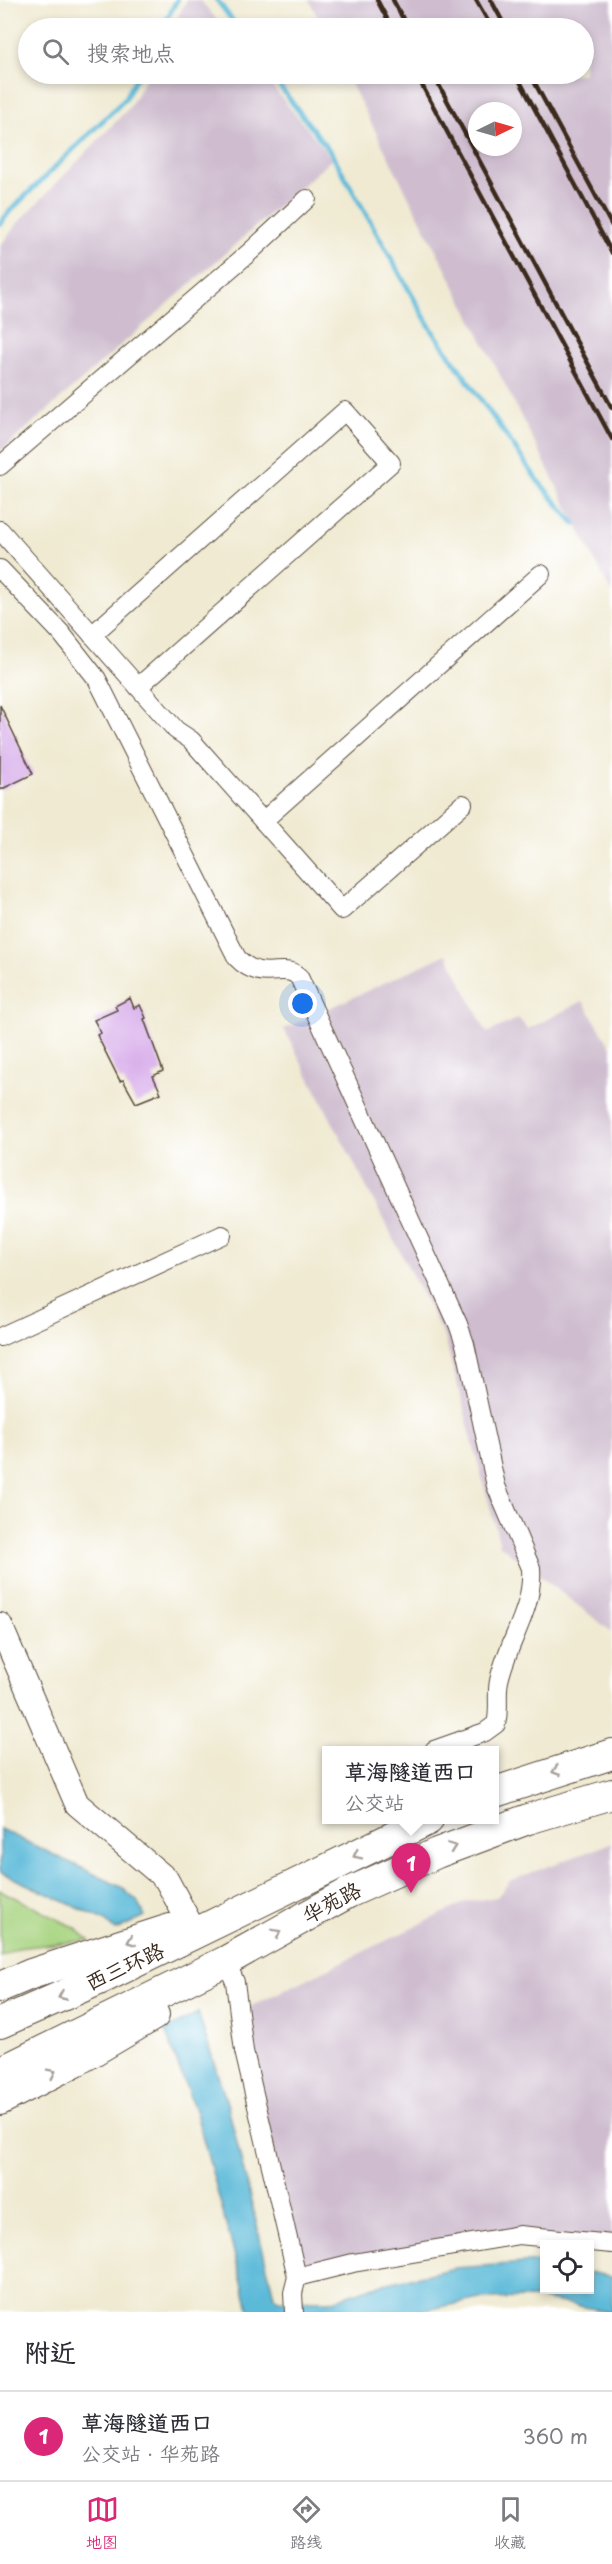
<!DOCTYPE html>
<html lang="zh">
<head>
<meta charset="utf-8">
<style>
	:root { --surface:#fff; --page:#f2f2f3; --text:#2b2b33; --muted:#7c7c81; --line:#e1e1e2; --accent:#db2777 }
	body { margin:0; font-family:"Playpen Sans","LXGW WenKai TC",sans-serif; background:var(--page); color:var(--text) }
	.controls { position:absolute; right:18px; bottom:18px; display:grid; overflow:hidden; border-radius:0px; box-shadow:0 3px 9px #0003 }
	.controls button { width:54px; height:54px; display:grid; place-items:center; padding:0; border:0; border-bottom:2px solid var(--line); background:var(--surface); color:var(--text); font:30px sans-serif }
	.compass { position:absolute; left:468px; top:102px; width:54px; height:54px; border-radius:50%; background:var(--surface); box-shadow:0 3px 9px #0003; rotate:85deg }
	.you { position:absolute; left:303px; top:1004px; width:21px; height:21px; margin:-15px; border:4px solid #fff; border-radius:50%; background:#1a73e8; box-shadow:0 0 0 9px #1a73e833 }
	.badge { display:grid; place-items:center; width:39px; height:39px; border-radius:50%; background:var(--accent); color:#fff; font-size:20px; font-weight:700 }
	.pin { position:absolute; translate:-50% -50px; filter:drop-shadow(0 2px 3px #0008) }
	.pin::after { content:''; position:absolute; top:32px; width:21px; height:18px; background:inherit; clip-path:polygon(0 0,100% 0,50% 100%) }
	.popup { position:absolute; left:322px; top:1746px; width:177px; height:78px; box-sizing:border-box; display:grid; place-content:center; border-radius:0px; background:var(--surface); filter:drop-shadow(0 2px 4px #0005); font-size:20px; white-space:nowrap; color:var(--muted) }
	.popup b { font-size:22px; color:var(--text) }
	.popup::after { content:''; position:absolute; left:50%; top:100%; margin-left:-12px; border:12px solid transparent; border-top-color:var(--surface) }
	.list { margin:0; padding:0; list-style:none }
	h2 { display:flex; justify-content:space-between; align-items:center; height:78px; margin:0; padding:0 24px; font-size:26px }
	h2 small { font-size:20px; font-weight:400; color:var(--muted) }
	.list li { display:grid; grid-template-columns:39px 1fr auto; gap:18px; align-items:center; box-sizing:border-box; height:90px; padding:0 24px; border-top:2px solid var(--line) }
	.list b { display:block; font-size:22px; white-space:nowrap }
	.list p { margin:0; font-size:20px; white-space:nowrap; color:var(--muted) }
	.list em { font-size:20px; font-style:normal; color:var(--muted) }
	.icon { flex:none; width:33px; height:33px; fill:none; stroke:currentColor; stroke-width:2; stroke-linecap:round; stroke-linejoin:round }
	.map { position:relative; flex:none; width:612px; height:2312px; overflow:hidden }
	.search { position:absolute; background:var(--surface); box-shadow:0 3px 9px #0003; left:18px; right:18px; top:18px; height:66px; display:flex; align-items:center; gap:15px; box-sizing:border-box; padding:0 21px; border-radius:33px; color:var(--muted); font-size:22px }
	.sheet { height:168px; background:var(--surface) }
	nav { display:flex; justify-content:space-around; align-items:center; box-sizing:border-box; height:84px; border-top:2px solid var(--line); background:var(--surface); font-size:16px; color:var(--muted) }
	nav a { display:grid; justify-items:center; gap:3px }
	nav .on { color:var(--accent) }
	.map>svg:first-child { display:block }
	.industrial { fill:#cfbdcf; fill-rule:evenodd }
	.green { fill:#a8d481; stroke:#727f50; stroke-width:1.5 }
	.water { fill:#5bbad9; stroke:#4b727c; stroke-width:1.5 }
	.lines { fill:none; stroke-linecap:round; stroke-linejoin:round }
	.stream { stroke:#5bbad9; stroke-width:5 }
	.building { fill:#d7acea }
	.minor-casing { stroke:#564739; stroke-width:20 }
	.tertiary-casing { stroke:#564739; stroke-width:26 }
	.primary-casing { stroke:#564739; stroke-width:32 }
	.minor { stroke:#fff; stroke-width:18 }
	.tertiary { stroke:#fff; stroke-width:24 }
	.primary { stroke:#fff; stroke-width:30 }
	.rail { stroke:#3b2a1e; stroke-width:4.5 }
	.oneway { stroke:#a79f9a }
	.labels { text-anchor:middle; stroke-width:5; stroke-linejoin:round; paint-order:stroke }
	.street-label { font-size:21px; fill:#3b2a1e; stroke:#fff }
</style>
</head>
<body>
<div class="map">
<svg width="612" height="2312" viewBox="0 0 612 2312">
	<rect width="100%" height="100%" fill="#fff"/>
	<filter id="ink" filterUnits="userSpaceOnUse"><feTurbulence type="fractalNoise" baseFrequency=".0167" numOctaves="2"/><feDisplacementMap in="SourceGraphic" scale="12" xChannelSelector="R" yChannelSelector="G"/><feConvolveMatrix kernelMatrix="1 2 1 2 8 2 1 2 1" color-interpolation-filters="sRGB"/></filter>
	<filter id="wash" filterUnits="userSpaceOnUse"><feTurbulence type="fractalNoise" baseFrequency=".008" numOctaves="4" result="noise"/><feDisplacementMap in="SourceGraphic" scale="24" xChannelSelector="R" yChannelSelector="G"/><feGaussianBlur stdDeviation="1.35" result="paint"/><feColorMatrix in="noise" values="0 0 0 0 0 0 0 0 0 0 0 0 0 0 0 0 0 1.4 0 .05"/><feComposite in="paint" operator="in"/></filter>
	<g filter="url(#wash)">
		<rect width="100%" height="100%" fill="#f0ead2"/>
		<g class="industrial">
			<path d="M187 0H200L224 28H172Z"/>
			<path d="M309 0H612V594L346 74H584V28H323ZM477 111H513V147H477Z"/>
			<path d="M148 74H262L332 159 0 452V246L17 224 129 108Z"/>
			<path d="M447 954 487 1033 518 1018 528 1029 583 1001 612 1049V1632L500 1545 445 1338 284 1029Z"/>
			<path d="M612 1843V2245L526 2236 311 2273 295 2248 249 2049 245 2009 466 1902 497 1897 511 1880Z"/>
		</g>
		<path class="green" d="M0 1890 75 1928 89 1940 18 1948 0 1956Z"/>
		<g class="water">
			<path d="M0 1829 121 1887 138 1902 145 1916 116 1930 104 1920 0 1872Z"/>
			<path d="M198 2013 228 2106 274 2296 278 2300 330 2301 375 2286 455 2268 539 2262 544 2263V2290H590V2272L612 2277V2312L537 2298 480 2299 417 2312H250L196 2113 165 2030Z"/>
		</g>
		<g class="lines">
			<g class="stream">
				<path d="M217 0 238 28"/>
				<path d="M162 28 177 0"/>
				<path d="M270 74 332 154 430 327 538 481 575 524"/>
				<path d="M0 224 9 212 125 99 138 74"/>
			</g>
		</g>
		<g id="blocks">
			<g class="building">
				<path d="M0 705 33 774 0 790Z"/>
				<path d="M130 998 134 1008 140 1005 146 1018 144 1019 163 1071 153 1076 161 1093 136 1103 123 1080 120 1081 97 1035 101 1033 94 1020 117 1010 115 1006Z"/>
			</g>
		</g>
	</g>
	<g filter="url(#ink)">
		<use href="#blocks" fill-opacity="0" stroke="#564739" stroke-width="1.5"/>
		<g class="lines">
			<defs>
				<g id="minor">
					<path d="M0 466 251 251 307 199"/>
					<path d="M0 530 176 730 191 740 342 910 463 804"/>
					<path d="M0 569 61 633 97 679 237 958C263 985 284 961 299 977L458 1324 465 1344 496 1486 531 1568C534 1610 507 1642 499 1681 496 1695 500 1710 496 1724L485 1732 434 1750"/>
					<path d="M92 635 345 411 391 463 138 687"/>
					<path d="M263 821 541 574"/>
					<path d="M0 1337 222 1235"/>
					<path d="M226 1961 235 1982 244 2051 297 2277 353 2263 519 2235 612 2244"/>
					<path d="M294 2312 293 2293 297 2277"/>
				</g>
				<path id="tertiary" d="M0 1625 77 1804 166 1879 195 1933"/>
				<g id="primary">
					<path d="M495 1792 612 1754"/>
					<path d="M0 1987 31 1974 170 1929"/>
					<path d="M0 2023 103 1978 428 1820"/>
					<path d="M0 2072 226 1961 348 1893 437 1853 528 1819 612 1794"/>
					<path d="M0 2100 76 2061 154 2015"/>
				</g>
			</defs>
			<use href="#minor" class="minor-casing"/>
			<use href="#tertiary" class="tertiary-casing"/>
			<use href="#primary" class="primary-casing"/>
			<use href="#minor" class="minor"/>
			<use href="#tertiary" class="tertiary"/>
			<use href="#primary" class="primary"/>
			<g class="rail">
				<path d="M377 0 392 28"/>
				<path d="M393 0 408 28"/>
				<path d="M476 0 492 28"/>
				<path d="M491 0 506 28"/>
				<path d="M416 74 612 439"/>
				<path d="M433 74 612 408"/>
				<path d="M516 74 612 253"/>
				<path d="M530 74 612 226"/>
			</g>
		</g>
		<defs><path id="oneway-chevron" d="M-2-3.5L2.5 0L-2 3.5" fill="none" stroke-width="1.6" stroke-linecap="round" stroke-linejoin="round" transform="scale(1.5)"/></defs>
		<g class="oneway">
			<use href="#oneway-chevron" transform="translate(556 1771) rotate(163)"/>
			<use href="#oneway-chevron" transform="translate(452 1847) rotate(-20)"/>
			<use href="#oneway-chevron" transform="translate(357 1855) rotate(154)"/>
			<use href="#oneway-chevron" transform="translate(277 1933) rotate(-29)"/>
			<use href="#oneway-chevron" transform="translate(131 1941) rotate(159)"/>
			<use href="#oneway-chevron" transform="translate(62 1996) rotate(156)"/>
			<use href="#oneway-chevron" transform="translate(52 2073) rotate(-27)"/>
		</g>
	</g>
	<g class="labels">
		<g class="street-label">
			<text transform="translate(332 1903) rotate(-28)" y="7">华苑路</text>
			<text transform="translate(125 1967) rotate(-25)" y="7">西三环路</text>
		</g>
	</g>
</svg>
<div class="controls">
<button><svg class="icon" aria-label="locate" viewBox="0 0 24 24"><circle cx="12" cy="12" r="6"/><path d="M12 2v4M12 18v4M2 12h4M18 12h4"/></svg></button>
</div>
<svg class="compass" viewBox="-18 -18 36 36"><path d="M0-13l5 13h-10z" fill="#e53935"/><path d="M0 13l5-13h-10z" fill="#7c7c81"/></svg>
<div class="you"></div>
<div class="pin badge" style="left:411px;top:1893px">1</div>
<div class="popup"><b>草海隧道西口</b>公交站</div>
<div class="search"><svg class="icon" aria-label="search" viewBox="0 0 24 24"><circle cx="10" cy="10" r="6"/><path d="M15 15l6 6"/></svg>搜索地点</div>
</div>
<section class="sheet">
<h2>附近<small></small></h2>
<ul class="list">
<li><span class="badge">1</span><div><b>草海隧道西口</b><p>公交站 · 华苑路</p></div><em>360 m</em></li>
</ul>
</section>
<nav>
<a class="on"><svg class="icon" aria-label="map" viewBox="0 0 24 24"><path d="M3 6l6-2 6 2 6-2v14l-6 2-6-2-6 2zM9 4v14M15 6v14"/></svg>地图</a>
<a><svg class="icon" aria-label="directions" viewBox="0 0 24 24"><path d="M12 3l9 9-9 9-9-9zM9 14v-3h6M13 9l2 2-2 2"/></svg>路线</a>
<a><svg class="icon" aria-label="saved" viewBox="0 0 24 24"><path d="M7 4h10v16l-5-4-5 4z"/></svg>收藏</a>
</nav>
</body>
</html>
